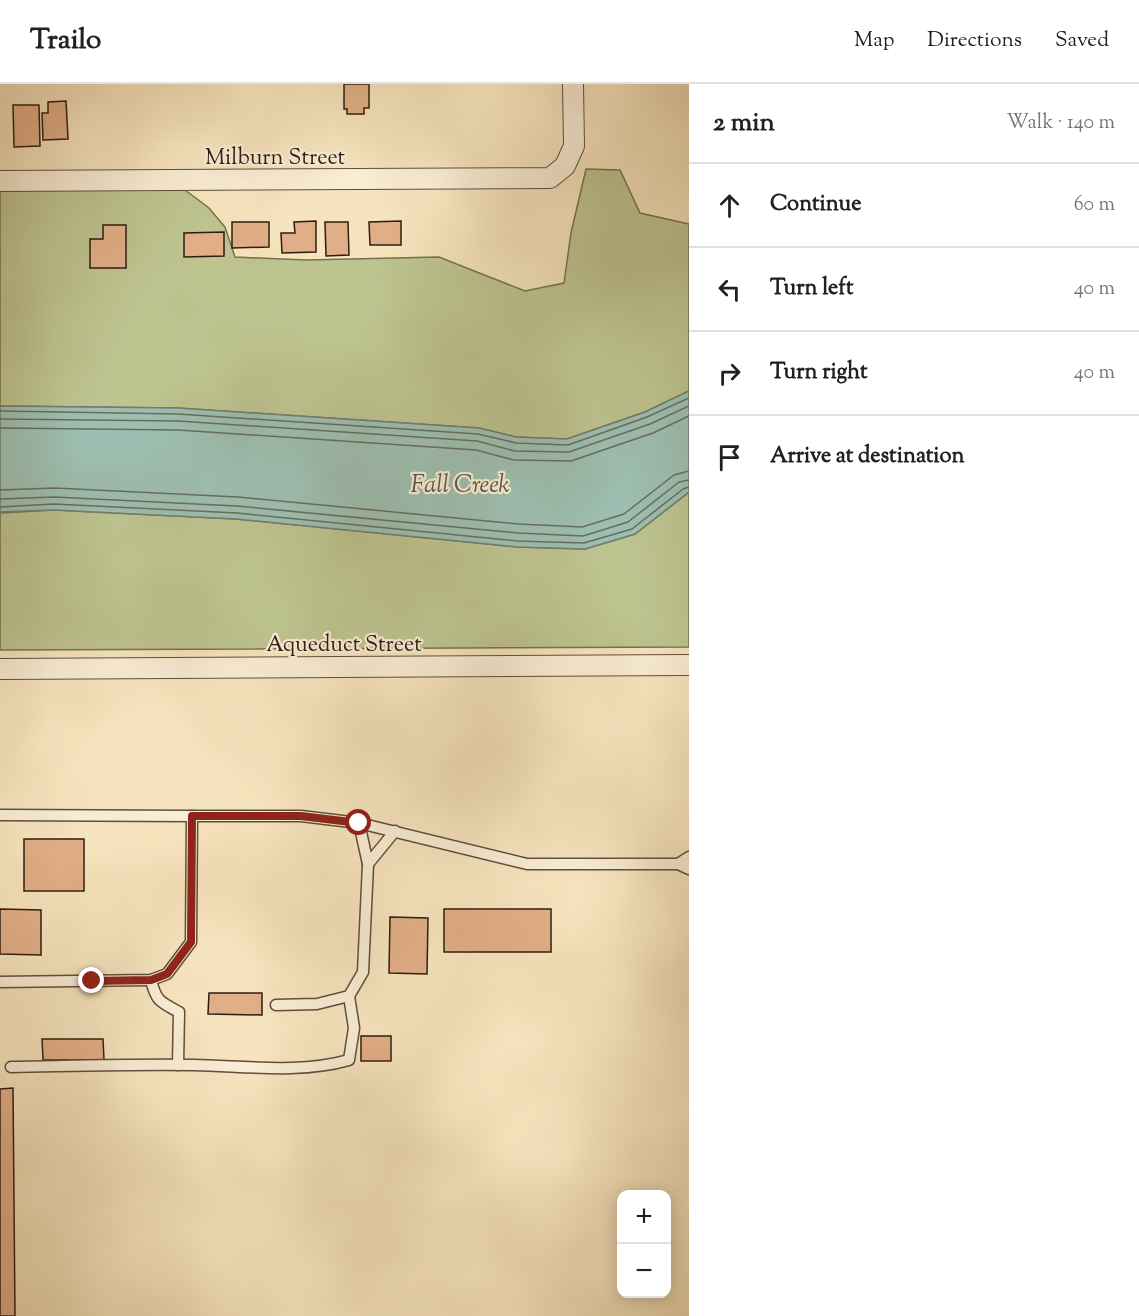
<!DOCTYPE html>
<html lang="en">
<head>
<meta charset="utf-8">
<style>
	:root { --surface:#fff; --page:#f2f2f2; --text:#202124; --muted:#757577; --line:#e0e0e0 }
	body { margin:0; font-family:"Sorts Mill Goudy",serif; background:var(--page); color:var(--text) }
	.controls { position:absolute; right:18px; bottom:18px; display:grid; overflow:hidden; border-radius:12px; box-shadow:0 3px 15px #0003 }
	.controls button { width:54px; height:54px; display:grid; place-items:center; padding:0; border:0; border-bottom:2px solid var(--line); background:var(--surface); color:var(--text); font:30px sans-serif }
	.stop { position:absolute; width:18px; height:18px; margin:-14px; border:4px solid #8f2418; border-radius:50%; background:#fff }
	.stop.end { background:#8f2418; border-color:#fff; box-shadow:0 2px 6px #0008 }
	.list { margin:0; padding:0; list-style:none }
	h2 { display:flex; justify-content:space-between; align-items:center; height:78px; margin:0; padding:0 24px; font-size:26px }
	h2 small { font-size:20px; font-weight:400; color:var(--muted) }
	.list li { display:grid; grid-template-columns:39px 1fr auto; gap:18px; align-items:center; box-sizing:border-box; height:84px; padding:0 24px; border-top:2px solid var(--line) }
	.list b { display:block; font-size:22px; white-space:nowrap }
	.list em { font-size:20px; font-style:normal; color:var(--muted) }
	.icon { flex:none; width:33px; height:33px; fill:none; stroke:currentColor; stroke-width:2; stroke-linecap:round; stroke-linejoin:round }
	.map { position:relative; flex:none; width:689px; height:1232px; overflow:hidden }
	header { display:flex; align-items:center; gap:36px; box-sizing:border-box; height:84px; padding:0 30px; background:var(--surface); border-bottom:2px solid var(--line) }
	header strong { font-size:28px }
	nav { display:flex; gap:33px; margin-inline-start:auto; font-size:21px }
	main { display:flex }
	aside { flex:1; background:var(--surface) }
	.map>svg:first-child { display:block }
	.green { fill:#bdc490; stroke:#767050; stroke-width:1.5 }
	.water { fill:#9dbfb1; stroke:#717e71; stroke-width:1.5 }
	.lines { fill:none; stroke-linecap:round; stroke-linejoin:round }
	.shore { stroke:#666e60; stroke-width:1.5 }
	.building { fill:#e1af87; stroke:#2e1c10; stroke-width:1.5 }
	.service-casing { stroke:#604e3c; stroke-width:13 }
	.minor-casing { stroke:#604e3c; stroke-width:22 }
	.service { stroke:#f9edd5; stroke-width:10 }
	.minor { stroke:#f9edd5; stroke-width:20 }
	.route { stroke:#8f2418; stroke-width:8 }
	.labels { text-anchor:middle; stroke-width:4.5; stroke-linejoin:round; paint-order:stroke }
	.street-label { font-size:22px; fill:#2e1c10; stroke:#f9edd5 }
	.water-label { font-size:24px; font-style:italic; fill:#555548; stroke:#f9edd5 }
</style>
</head>
<body>
<header>
<strong>Trailo</strong>
<nav><a>Map</a><a>Directions</a><a>Saved</a></nav>
</header>
<main>
<div class="map">
<svg width="689" height="1232" viewBox="0 0 689 1232">
	<rect width="100%" height="100%" fill="#f6e4be"/>
	<filter id="stains"><feTurbulence type="fractalNoise" baseFrequency=".00333" numOctaves="4"/><feColorMatrix values="0 0 0 0 .2 0 0 0 0 .09 0 0 0 0 .02 0 0 0 .5 -.17"/></filter>
	<radialGradient id="worn" r=".72"><stop offset=".6" stop-color="#630" stop-opacity="0"/><stop offset="1" stop-color="#630" stop-opacity=".3"/></radialGradient>
	<g class="green">
		<path d="M586 85 620 86 640 129 689 140V307L645 328 567 355 516 353 479 344 178 324 0 322V105L181 103 209 124 225 143 235 173 306 176 439 173 525 207 564 199 571 149Z"/>
		<path d="M689 408V563L0 566V429L54 426 236 435 517 463 585 465 635 450Z"/>
	</g>
	<path class="water" d="M689 307V408L635 450 585 465 517 463 236 435 54 426 0 428V322L178 324 479 344 516 353 567 355 645 328Z"/>
	<g class="lines">
		<g class="shore">
			<path d="M0 327 178 330 478 350 516 359 568 361 647 333 689 314"/>
			<path d="M0 335 178 337 477 357 515 367 569 368 650 340 689 322"/>
			<path d="M0 344 178 346 476 366 514 376 571 377 653 349 689 332"/>
			<path d="M0 406 55 404 238 413 519 440 582 443 624 430 674 391 689 387"/>
			<path d="M0 415 54 413 237 422 518 449 583 452 628 438 679 398 689 396"/>
			<path d="M0 423 54 420 237 429 517 457 584 459 632 445 683 405 689 403"/>
		</g>
	</g>
	<g class="building">
		<path d="M344 0H369V24H364V30H347V25H344Z"/>
		<path d="M66 17 68 55 43 56 42 29H48V18Z"/>
		<path d="M13 21H39L40 62 14 63Z"/>
		<path d="M316 137V168L282 169 281 149H295L294 138Z"/>
		<path d="M401 137V161H370L369 138Z"/>
		<path d="M232 138H269V163L232 164Z"/>
		<path d="M325 138H348L349 171 326 172Z"/>
		<path d="M103 141H126V184H90V155H103Z"/>
		<path d="M224 148V172L184 173V149Z"/>
		<rect x="24" y="755" width="60" height="52"/>
		<path d="M0 825 41 826V871L0 870Z"/>
		<rect x="444" y="825" width="107" height="43"/>
		<path d="M390 833 428 834 427 890 389 889Z"/>
		<path d="M209 909H262V931L208 930Z"/>
		<rect x="361" y="952" width="30" height="25"/>
		<path d="M42 955H103L104 976H43Z"/>
		<path d="M13 1004 15 1232H0V1005Z"/>
	</g>
	<g class="lines">
		<defs>
			<g id="service">
				<path d="M0 731 192 732 191 858 167 890 151 896 0 898"/>
				<path d="M192 732H301L359 739 527 780H678"/>
				<path d="M359 739 368 780 395 747"/>
				<path d="M689 773 678 780 689 785"/>
				<path d="M151 896C156 917 160 918 179 928L178 981"/>
				<path d="M276 921 317 920 349 912"/>
				<path d="M11 983C72 982 133 980 194 981 245 982 300 990 349 976L354 944 349 912 363 888 368 780"/>
			</g>
			<g id="minor">
				<path d="M0 97 550 94 565 82 574 62 573 0"/>
				<path d="M0 585 689 581"/>
			</g>
		</defs>
		<use href="#service" class="service-casing"/>
		<use href="#minor" class="minor-casing"/>
		<use href="#service" class="service"/>
		<use href="#minor" class="minor"/>
	</g>
	<g class="lines">
		<path class="route" d="M92 897 151 896 167 890 191 858 192 732H301L359 739"/>
	</g>
	<g class="labels">
		<g class="street-label">
			<text x="275" y="80">Milburn Street</text>
			<text x="344" y="567">Aqueduct Street</text>
		</g>
		<g class="water-label">
			<text x="460" y="408">Fall Creek</text>
		</g>
	</g>
	<rect width="100%" height="100%" filter="url(#stains)"/>
	<rect width="100%" height="100%" fill="url(#worn)"/>
</svg>
<div class="controls">
<button>+</button>
<button>−</button>
</div>
<div class="stop" style="left:359px;top:739px"></div>
<div class="stop end" style="left:92px;top:897px"></div>
</div>
<aside>
<h2>2 min<small>Walk · 140 m</small></h2>
<ul class="list">
<li><svg class="icon" aria-label="ahead" viewBox="0 0 24 24"><path d="M12 20V5M6 11l6-6 6 6"/></svg><div><b>Continue</b></div><em>60 m</em></li>
<li><svg class="icon" aria-label="left" viewBox="0 0 24 24"><path d="M17 20v-9H6M10 6l-5 5 5 5"/></svg><div><b>Turn left</b></div><em>40 m</em></li>
<li><svg class="icon" aria-label="right" viewBox="0 0 24 24"><path d="M7 20v-9h11M14 6l5 5-5 5"/></svg><div><b>Turn right</b></div><em>40 m</em></li>
<li><svg class="icon" aria-label="arrive" viewBox="0 0 24 24"><path d="M6 21V4h12l-3 4 3 4H6"/></svg><div><b>Arrive at destination</b></div></li>
</ul>
</aside>
</main>
</body>
</html>
